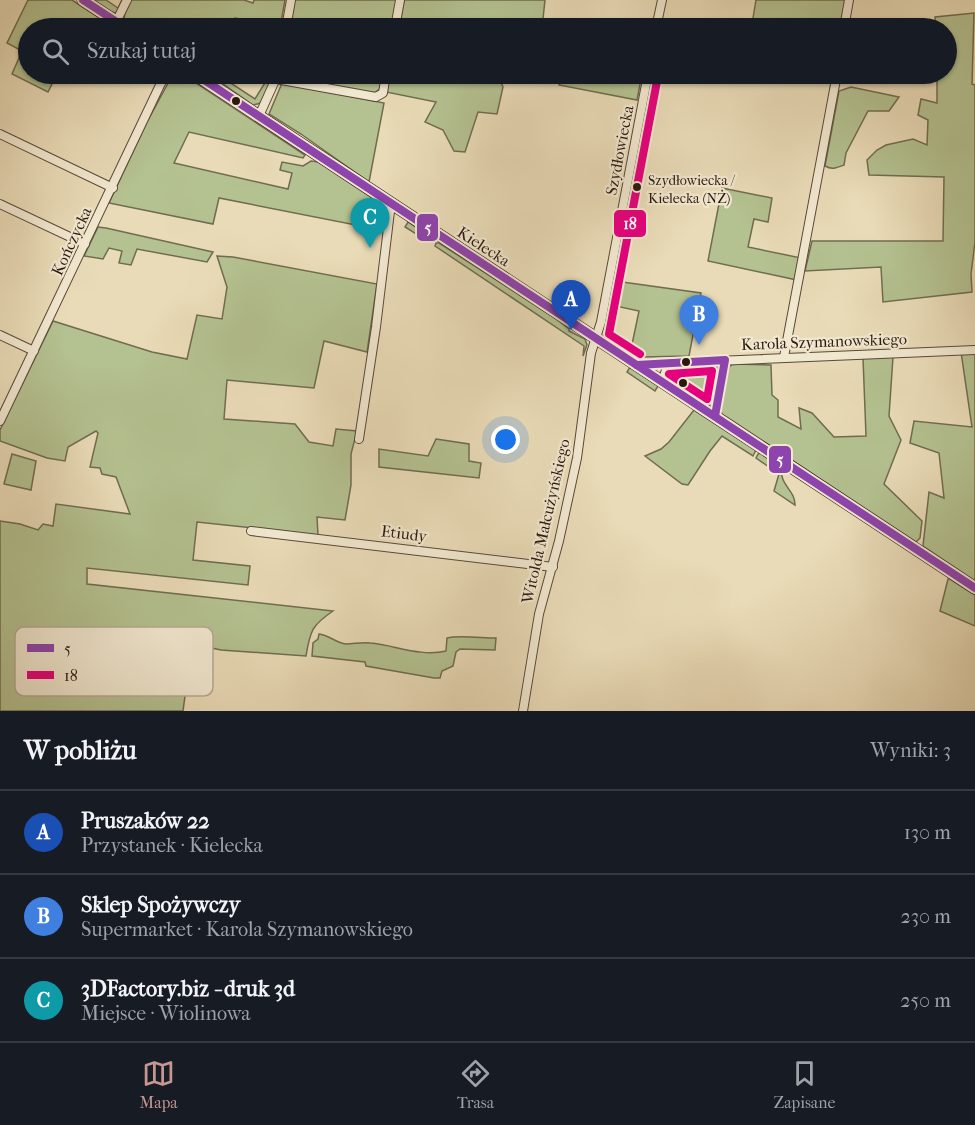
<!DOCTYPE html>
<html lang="pl">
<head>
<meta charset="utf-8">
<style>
	:root { --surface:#171b24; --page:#242831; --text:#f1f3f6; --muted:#9ea1a6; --line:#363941; --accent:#c59692 }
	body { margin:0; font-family:"IM FELL French Canon",serif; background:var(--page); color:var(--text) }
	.you { position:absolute; left:506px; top:440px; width:21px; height:21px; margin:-15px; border:4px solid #fff; border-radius:50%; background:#1a73e8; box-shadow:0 0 0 9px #1a73e833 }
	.badge { display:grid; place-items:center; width:39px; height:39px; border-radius:50%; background:var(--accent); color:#fff; font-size:20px; font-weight:700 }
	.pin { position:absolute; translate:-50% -50px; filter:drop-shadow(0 2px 3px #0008) }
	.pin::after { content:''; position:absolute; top:32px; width:21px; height:18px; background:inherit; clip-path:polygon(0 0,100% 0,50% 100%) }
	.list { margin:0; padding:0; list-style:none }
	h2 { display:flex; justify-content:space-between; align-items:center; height:78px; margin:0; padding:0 24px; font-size:26px }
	h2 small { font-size:20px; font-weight:400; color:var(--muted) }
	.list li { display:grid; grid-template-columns:39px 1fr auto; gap:18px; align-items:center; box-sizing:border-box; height:84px; padding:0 24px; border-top:2px solid var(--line) }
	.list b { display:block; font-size:22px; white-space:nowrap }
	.list p { margin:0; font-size:20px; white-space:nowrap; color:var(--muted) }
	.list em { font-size:20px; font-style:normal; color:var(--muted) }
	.icon { flex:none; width:33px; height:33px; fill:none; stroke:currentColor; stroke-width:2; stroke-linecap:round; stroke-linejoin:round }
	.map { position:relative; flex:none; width:975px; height:711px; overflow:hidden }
	.search { position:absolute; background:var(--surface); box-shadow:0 2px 4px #0004; left:18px; right:18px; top:18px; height:66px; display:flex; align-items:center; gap:15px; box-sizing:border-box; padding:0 21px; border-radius:33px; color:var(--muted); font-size:22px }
	.sheet { height:330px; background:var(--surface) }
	nav { display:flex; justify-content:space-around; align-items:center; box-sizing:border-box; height:84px; border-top:2px solid var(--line); background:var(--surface); font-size:16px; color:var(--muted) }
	nav a { display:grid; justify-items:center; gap:3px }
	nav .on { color:var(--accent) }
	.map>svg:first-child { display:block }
	.green { fill:#b4c190; stroke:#706c50; stroke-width:1.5 }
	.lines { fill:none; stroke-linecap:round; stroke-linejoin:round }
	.minor-casing { stroke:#5a4839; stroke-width:10 }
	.major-casing { stroke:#2b170f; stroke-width:13 }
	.minor { stroke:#f1e8d0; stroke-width:8 }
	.major { stroke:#e4be7c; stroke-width:10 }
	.bus-1-casing { stroke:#f1e8d0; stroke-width:12 }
	.bus-2-casing { stroke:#f1e8d0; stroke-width:12 }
	.bus-1 { stroke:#8e44ad; stroke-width:8 }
	.bus-2 { stroke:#e5007d; stroke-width:8 }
	.bus-dot { fill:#2b170f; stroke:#f1e8d0; stroke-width:2 }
	.labels { text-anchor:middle; stroke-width:4.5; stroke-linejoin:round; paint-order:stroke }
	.bus-label { font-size:14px; fill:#2b170f; stroke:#f1e8d0; text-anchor:start }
	.street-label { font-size:16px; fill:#2b170f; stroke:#f1e8d0 }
	.key { fill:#f1e8d0; stroke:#b6a996; stroke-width:1.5 }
	.key-label { font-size:16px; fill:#2b170f }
	.line-badge { stroke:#f1e8d0; stroke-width:2 }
	.badge-label { font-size:16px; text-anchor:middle; font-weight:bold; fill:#fff }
</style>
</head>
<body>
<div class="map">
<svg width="975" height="711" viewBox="0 0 975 711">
	<rect width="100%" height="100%" fill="#e9dbb7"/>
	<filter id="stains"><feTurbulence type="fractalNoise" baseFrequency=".00333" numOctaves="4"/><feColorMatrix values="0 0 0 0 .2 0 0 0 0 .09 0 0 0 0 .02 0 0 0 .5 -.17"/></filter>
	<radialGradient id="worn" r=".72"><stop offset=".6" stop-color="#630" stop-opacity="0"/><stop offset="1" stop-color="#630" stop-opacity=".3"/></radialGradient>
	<g class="green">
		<path d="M28 0H72L115 28H105L100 25 98 28H28V74H57L48 92 12 74 22 51 7 43Z"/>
		<path d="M93 0H106L118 8 122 0H125L116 13 111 12Z"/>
		<path d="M131 0H244L253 3 254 0H285L280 28H258V23L235 18 233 28H137L124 20 125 13Z"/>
		<path d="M293 0H397L392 28H288Z"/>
		<path d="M404 0H545L542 28H426L400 24Z"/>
		<path d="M756 0H846L841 28H755L752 24Z"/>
		<path d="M974 13 972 84 975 85V242L971 274 972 292 883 302 881 267 805 271 812 241H943L944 177 869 175 867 160 877 150 886 145 913 139 927 145 928 120 918 115 921 99 937 103V74H946V28H936L935 17Z"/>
		<path d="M173 74H181L190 79 305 155 303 158 189 132 174 163 288 189 292 173 280 170 282 162 303 166 311 161 319 162 384 206C388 215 387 222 381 230L219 198 213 224 109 203 147 122Z"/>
		<path d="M204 74H217L255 99 266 81 271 84 261 103 253 105 213 77Z"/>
		<path d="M279 74H383L381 88 374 93 278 77Z"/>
		<path d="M389 74H498L503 87 497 114 478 112 465 152 454 151 443 130 425 122 436 102 386 92Z"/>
		<path d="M561 74H642L637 100 559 85Z"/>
		<path d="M282 83 384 103 369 182 301 134 269 114Z"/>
		<path d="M851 87 899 97 889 111H868L846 153 844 165C836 168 832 170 825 166L839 91Z"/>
		<path d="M722 188 772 198 768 222 754 219 748 247 801 258 797 280 708 261Z"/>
		<path d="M408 222 429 236V242L405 227Z"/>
		<path d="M98 227 106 228 213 252 207 262 137 249 131 265 119 263 122 251 109 248 103 259 84 256Z"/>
		<path d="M436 243H439L555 318 569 329V331L585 339 587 345 583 356 584 346 435 246Z"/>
		<path d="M217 256 233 257 377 284 367 352 324 341 314 388 227 380 224 419 295 424 309 442 333 446 336 429 357 431 351 454V485L345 520 317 517 318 535 197 522 193 560 250 566 248 585 87 568V584L333 611C312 625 310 631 306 656L221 650 192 644 183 711H0V521L20 524 38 530 43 524 53 526 56 504 130 514 116 477 102 474 100 468 90 467 98 433 96 431 68 447 65 461 47 458 0 441V430L53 321 152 352 187 359 197 315 222 319 227 287Z"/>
		<path d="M615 281 701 293 689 356 642 357 630 354 639 311 611 305Z"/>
		<path d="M961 352H975V581L923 546 929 492 944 498 939 453 910 443 914 421 972 427Z"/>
		<path d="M893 357 889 416 901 440 884 484 922 521 920 538 916 542 731 420 722 414 720 409 729 367 733 364 771 365 772 395 778 400V417L801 429 799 408 812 413 834 437 866 436 863 358Z"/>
		<path d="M713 365 717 367 718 372 713 405 709 407 675 382 666 378 672 367 690 366 691 371 698 370V366Z"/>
		<path d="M630 367 658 386 655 391 627 372Z"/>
		<path d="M694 410 756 450 753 456 722 436 710 451 688 485 682 484 645 456 661 449 669 442Z"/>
		<path d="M436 439 469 444V461L481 463 479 478 379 467V449L428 456Z"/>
		<path d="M761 453 781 467C780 487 795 489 795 505L774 491 779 474 756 458 758 454Z"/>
		<path d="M12 454 36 461 31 490 4 484Z"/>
		<path d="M948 579H950L975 595V626L940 611Z"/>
		<path d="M319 634C329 635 336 643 346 644 354 644 362 642 370 643 395 645 420 657 446 651L447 638C459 635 482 638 496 638L495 650 460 649 456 652 453 666 442 671 440 678H434L366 666 365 662 312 656 313 643 318 639Z"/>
	</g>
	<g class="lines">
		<defs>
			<g id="minor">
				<path d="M116 22 127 0"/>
				<path d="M286 28 291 0"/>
				<path d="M395 28 400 0"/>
				<path d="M656 28 662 0"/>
				<path d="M844 28 849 0"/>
				<path d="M276 79 376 97 383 93 386 74"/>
				<path d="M259 116 277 76"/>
				<path d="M0 134 113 188"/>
				<path d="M0 204 85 244"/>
				<path d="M0 335 34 351"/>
				<path d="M784 357 837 74"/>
				<path d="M637 365 644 364 975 350"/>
				<path d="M662 382 666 370 673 362"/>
				<path d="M715 416 725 360"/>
				<path d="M0 421 161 83 169 74"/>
				<path d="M359 439 376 327 391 203"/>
				<path d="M251 531 553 567"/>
				<path d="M523 711 539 614 559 541 577 458 591 353 601 322 648 74"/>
			</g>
			<g id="major">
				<path d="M83 0 126 28"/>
				<path d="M195 74 975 588"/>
			</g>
		</defs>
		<use href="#minor" class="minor-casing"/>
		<use href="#major" class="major-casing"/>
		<use href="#minor" class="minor"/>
		<use href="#major" class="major"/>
		<defs>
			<g id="bus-1">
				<path d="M83 0 126 28"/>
				<path d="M195 74 975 588"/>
				<path d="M637 365 725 360 715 416"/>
			</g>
			<g id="bus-2">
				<path d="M640 354 609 334 658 76"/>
				<path d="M712 371 707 399 669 374Z"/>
			</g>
		</defs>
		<use href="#bus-1" class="bus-1-casing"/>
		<use href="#bus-2" class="bus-2-casing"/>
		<use href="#bus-1" class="bus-1"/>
		<use href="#bus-2" class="bus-2"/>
	</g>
	<g class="bus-dot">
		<circle cx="236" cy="101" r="5"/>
		<circle cx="637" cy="187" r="5"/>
		<circle cx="686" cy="362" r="5"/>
		<circle cx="683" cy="383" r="5"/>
	</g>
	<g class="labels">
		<g class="bus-label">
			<text x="648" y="185">Szydłowiecka /<tspan x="648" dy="18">Kielecka (NŻ)</tspan></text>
		</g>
		<g class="street-label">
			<text transform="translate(619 150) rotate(-79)" y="6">Szydłowiecka</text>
			<text transform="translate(71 241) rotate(-65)" y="6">Kończycka</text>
			<text transform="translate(484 246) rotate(33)" y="6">Kielecka</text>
			<text transform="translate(824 341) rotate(-2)" y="6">Karola Szymanowskiego</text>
			<text transform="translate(545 521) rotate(-77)" y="6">Witolda Małcużyńskiego</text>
			<text transform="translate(404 533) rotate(7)" y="6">Etiudy</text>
		</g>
	</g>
	<rect x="15" y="627" width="198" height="69" rx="9" class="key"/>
	<rect x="27" y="644" width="27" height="8" fill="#8e44ad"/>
	<rect x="27" y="671" width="27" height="8" fill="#e5007d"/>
	<g class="key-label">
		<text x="64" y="654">5</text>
		<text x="64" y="681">18</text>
	</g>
	<g class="line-badge">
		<rect x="613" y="209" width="34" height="29" rx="6" fill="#e5007d"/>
		<rect x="416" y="213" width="23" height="29" rx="6" fill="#8e44ad"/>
		<rect x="768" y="445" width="24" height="29" rx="6" fill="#8e44ad"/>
	</g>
	<g class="badge-label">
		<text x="630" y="229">18</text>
		<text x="428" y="233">5</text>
		<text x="780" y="465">5</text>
	</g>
	<rect width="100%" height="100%" filter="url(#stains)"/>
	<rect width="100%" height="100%" fill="url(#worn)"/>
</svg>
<div class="you"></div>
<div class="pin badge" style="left:571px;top:330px;background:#1a4fb4">A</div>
<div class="pin badge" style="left:699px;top:345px;background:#3f7fe0">B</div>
<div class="pin badge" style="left:370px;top:248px;background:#0f9aa8">C</div>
<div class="search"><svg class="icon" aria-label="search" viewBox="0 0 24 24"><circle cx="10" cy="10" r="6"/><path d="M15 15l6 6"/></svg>Szukaj tutaj</div>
</div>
<section class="sheet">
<h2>W pobliżu<small>Wyniki: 3</small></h2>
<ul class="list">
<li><span class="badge" style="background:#1a4fb4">A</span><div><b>Pruszaków 22</b><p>Przystanek · Kielecka</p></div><em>130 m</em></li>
<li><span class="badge" style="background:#3f7fe0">B</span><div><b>Sklep Spożywczy</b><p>Supermarket · Karola Szymanowskiego</p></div><em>230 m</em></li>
<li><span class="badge" style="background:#0f9aa8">C</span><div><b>3DFactory.biz - druk 3d</b><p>Miejsce · Wiolinowa</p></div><em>250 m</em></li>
</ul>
</section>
<nav>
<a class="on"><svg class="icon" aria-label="map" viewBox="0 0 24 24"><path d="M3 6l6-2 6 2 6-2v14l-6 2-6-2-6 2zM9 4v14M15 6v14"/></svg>Mapa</a>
<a><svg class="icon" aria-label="directions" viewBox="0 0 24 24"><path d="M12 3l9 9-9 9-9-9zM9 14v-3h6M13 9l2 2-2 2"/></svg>Trasa</a>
<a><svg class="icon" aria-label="saved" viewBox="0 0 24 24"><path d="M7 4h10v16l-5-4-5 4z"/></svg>Zapisane</a>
</nav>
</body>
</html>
